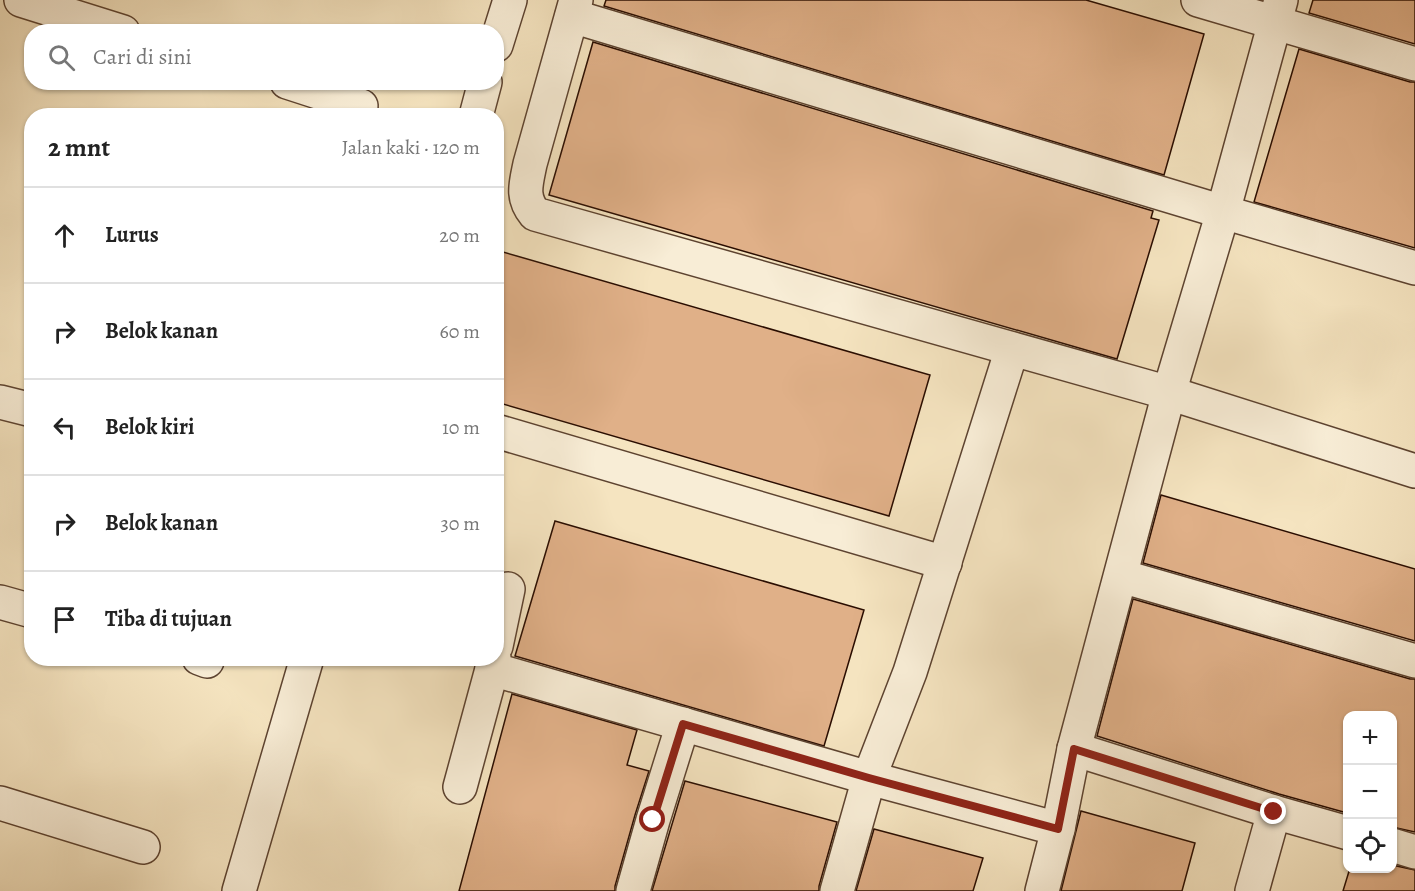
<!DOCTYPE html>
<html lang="id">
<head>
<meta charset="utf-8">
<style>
	:root { --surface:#fff; --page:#f2f2f2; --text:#222; --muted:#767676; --line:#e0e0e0 }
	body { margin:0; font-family:Alegreya,serif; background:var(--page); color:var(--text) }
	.controls { position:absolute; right:18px; bottom:18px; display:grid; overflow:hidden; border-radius:12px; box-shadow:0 2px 4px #0004 }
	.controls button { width:54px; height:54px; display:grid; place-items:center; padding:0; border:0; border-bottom:2px solid var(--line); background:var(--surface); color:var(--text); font:30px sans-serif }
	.stop { position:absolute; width:18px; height:18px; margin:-14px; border:4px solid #8f2418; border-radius:50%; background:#fff }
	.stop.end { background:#8f2418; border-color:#fff; box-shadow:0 2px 6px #0008 }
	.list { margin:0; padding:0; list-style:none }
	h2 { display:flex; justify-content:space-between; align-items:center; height:78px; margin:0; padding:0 24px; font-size:26px }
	h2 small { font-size:20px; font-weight:400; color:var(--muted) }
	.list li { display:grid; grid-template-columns:39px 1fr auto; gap:18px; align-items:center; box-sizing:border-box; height:96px; padding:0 24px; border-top:2px solid var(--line) }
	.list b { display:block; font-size:22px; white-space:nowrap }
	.list em { font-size:20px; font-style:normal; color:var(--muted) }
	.icon { flex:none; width:33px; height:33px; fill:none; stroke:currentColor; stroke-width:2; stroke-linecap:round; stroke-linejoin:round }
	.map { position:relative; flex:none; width:1415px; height:891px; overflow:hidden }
	.search { position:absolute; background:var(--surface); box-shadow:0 2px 4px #0004; left:24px; top:24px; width:480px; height:66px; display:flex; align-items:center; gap:15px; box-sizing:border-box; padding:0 21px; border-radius:24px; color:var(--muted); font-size:22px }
	.panel { position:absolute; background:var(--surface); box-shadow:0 2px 4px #0004; left:24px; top:108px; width:480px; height:558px; border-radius:24px }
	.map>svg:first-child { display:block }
	.building { fill:#e0b088; stroke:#2a0d00; stroke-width:1.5 }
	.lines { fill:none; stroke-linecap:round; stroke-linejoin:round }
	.minor-casing { stroke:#5d4330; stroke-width:36 }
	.minor { stroke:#f8edd6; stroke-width:33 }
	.route { stroke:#8f2418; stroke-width:8 }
</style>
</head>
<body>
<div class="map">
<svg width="1415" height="891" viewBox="0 0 1415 891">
	<rect width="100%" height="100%" fill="#f5e4c0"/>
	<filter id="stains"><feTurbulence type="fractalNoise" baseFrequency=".00333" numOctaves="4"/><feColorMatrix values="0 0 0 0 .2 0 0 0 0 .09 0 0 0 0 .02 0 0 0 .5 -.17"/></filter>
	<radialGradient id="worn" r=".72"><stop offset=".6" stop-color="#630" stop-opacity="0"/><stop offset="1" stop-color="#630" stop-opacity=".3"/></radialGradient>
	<g class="building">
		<path d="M606 0H1086L1204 34 1164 175 604 6Z"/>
		<path d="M1313 0H1415V44L1309 13Z"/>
		<path d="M593 42 1153 211 1151 218 1159 220 1117 359 549 195Z"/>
		<path d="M1299 49 1410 82H1415V248L1254 202Z"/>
		<path d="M496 250 930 375 889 516 496 402Z"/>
		<path d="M1161 495 1415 569V641L1143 563Z"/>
		<path d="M555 521 864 610 824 746 515 656Z"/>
		<path d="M1133 599 1410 679H1415V832L1392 827V716H1347V813L1279 794 1097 736Z"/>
		<path d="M512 694 637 730 627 765 649 771 635 815 615 886V891H459Z"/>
		<path d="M685 781 837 822 819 886V891H652Z"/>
		<path d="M1081 811 1195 843 1182 891H1061Z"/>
		<path d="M874 829 983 858 973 891H856Z"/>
		<path d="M1392 865 1415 870V891H1343L1350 868H1392Z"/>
	</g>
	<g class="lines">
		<defs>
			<g id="minor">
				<path d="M21 0 123 32"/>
				<path d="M576 0 530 164C526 184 521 197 535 214L1169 393 1415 471"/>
				<path d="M1198 0 1415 64"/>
				<path d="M572 16 1223 212 1415 268"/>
				<path d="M496 45 510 0"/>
				<path d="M287 82 361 106"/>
				<path d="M476 116 485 82"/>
				<path d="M0 402 32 410"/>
				<path d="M496 431 945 563"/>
				<path d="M1121 576 1415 661"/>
				<path d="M0 602 32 611"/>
				<path d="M496 646 508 589"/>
				<path d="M199 658 207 661"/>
				<path d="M494 658 492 669 869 778 1058 829"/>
				<path d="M1074 749 1274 812 1348 833"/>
				<path d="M460 787 492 669"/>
				<path d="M0 803 143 847"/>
				<path d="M1392 845 1415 852"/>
				<path d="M239 891 307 658"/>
				<path d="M633 891 653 820 683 724"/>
				<path d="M837 891 869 778 910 672 1012 349"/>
				<path d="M1042 891 1058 829 1074 749 1169 393 1223 212 1281 0"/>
				<path d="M1252 891 1274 812"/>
			</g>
		</defs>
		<use href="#minor" class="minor-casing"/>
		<use href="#minor" class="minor"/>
	</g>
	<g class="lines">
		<path class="route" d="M653 820 683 724 869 778 1058 829 1074 749 1274 812"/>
	</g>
	<rect width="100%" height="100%" filter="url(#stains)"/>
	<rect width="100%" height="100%" fill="url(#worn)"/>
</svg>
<div class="controls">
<button>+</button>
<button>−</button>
<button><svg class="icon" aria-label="locate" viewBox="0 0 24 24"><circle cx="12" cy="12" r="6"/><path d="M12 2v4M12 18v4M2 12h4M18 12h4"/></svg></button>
</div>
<div class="stop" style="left:653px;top:820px"></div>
<div class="stop end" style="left:1274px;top:812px"></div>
<div class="search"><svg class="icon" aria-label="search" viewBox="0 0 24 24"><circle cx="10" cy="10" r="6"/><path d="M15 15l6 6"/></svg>Cari di sini</div>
<section class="panel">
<h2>2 mnt<small>Jalan kaki · 120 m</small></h2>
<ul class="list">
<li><svg class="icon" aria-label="ahead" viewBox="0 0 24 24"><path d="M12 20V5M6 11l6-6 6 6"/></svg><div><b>Lurus</b></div><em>20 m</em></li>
<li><svg class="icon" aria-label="right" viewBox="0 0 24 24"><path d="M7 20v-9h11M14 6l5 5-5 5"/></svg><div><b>Belok kanan</b></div><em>60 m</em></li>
<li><svg class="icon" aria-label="left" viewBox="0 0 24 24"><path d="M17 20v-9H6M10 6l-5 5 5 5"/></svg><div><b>Belok kiri</b></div><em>10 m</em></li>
<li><svg class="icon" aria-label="right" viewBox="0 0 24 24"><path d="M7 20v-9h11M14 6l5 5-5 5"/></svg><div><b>Belok kanan</b></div><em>30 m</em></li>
<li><svg class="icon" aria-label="arrive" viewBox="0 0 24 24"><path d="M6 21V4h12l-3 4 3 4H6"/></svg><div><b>Tiba di tujuan</b></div></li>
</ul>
</section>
</div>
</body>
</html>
